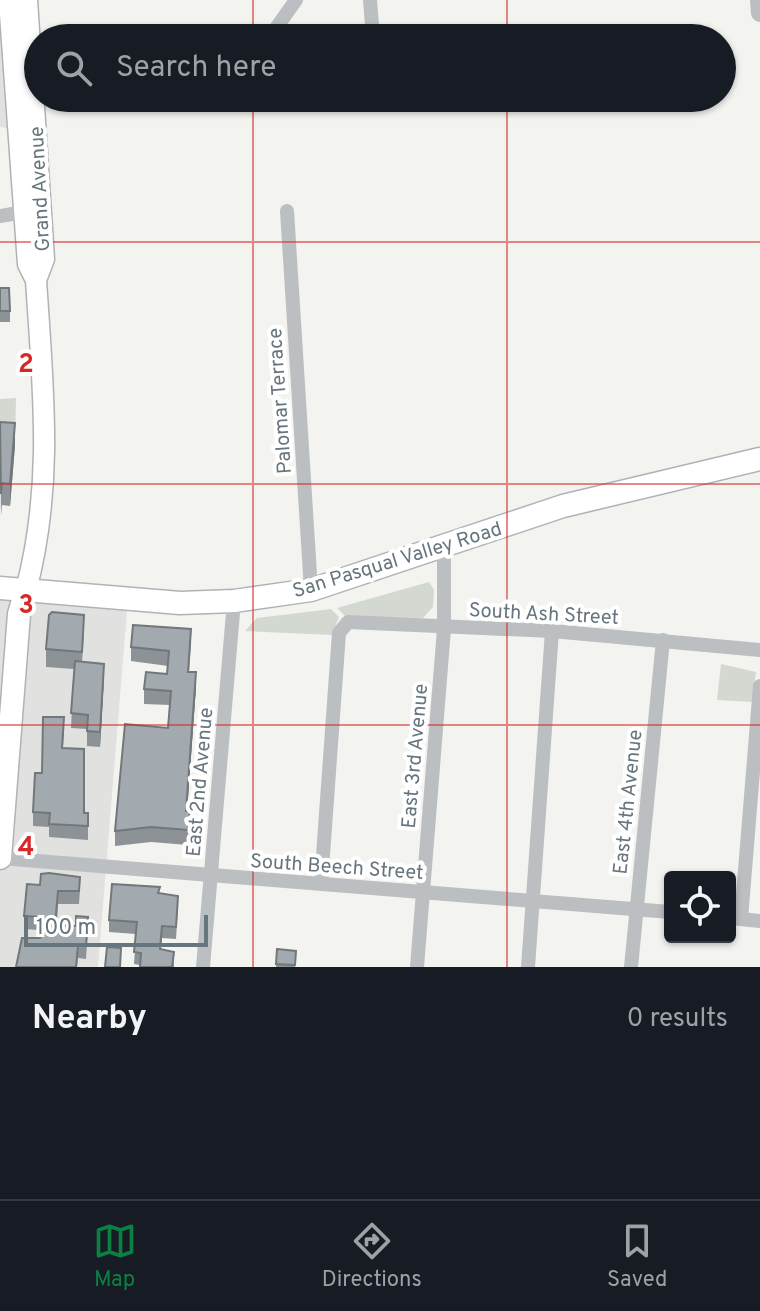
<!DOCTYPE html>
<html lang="en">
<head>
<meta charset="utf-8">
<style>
	:root { --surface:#171b24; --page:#242831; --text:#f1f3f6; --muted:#9ea1a6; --line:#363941; --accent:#0b8043 }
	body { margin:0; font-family:Overpass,sans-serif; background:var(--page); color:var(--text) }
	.controls { position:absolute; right:24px; bottom:24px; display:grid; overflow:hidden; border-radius:8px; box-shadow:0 2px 6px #0004 }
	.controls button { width:72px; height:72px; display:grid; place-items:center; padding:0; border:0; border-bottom:2px solid var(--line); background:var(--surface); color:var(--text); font:40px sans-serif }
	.scale { position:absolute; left:24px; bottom:20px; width:184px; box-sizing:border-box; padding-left:8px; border:4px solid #66757e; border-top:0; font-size:22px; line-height:28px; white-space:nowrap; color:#66757e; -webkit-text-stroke:6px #fff; paint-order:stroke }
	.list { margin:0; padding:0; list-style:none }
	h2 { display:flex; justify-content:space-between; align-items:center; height:104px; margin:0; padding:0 32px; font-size:34px }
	h2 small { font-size:26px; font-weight:400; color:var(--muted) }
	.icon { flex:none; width:44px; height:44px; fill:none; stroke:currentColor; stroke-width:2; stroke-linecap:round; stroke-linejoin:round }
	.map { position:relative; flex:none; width:760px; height:967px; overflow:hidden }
	.search { position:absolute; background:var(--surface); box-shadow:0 2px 6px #0004; left:24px; right:24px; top:24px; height:88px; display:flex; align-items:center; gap:20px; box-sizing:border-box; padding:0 28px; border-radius:44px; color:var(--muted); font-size:30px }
	.sheet { height:232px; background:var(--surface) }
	nav { display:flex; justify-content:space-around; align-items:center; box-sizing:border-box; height:112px; border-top:2px solid var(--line); background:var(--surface); font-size:22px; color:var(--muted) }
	nav a { display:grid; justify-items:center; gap:4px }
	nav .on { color:var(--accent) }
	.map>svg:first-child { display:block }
	.built { fill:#e1e2e0 }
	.green { fill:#d3d8d0 }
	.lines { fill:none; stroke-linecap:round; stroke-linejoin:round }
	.secondary-casing { stroke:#aeb3b6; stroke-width:23 }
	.primary-casing { stroke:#afb3b6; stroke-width:25 }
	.minor { stroke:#bbbfc2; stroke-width:14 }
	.tertiary { stroke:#bbbfc2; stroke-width:18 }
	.secondary { stroke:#fff; stroke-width:20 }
	.primary { stroke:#fff; stroke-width:22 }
	.wall { fill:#8c9296 }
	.shaded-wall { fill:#72777a }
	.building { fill:#a3aaaf; stroke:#72777a; stroke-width:2 }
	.grid { fill:none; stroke:#d62828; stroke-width:2; stroke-opacity:0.55 }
	.labels { text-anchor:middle; stroke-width:8; stroke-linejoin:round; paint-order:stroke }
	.street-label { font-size:20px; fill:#66757e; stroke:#fff }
	.grid-label { font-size:26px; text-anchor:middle; font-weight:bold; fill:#d62828; stroke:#fff; stroke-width:8; stroke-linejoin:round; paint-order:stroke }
</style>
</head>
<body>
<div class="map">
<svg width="760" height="967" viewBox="0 0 760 967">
	<rect width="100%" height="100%" fill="#f3f3f0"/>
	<g class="built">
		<path d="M0 0 26 131 0 127Z"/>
		<path d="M0 588 128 598 98 967H0Z"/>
	</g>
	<g class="green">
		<path d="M16 398 15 435 0 434V399Z"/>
		<path d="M429 582 434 590 433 607 423 618 346 617 337 608Z"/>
		<path d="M331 609 339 617 332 635 245 631 257 618Z"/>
		<path d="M721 664 756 672 752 702 717 700Z"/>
	</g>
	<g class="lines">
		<defs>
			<g id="secondary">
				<path d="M9 0 28 264 36 280C43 388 54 484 26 590"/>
				<path d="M27 0 44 259 36 280"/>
			</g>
			<g id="primary">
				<path d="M0 588 180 603 234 601 311 590 563 506 760 459"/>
				<path d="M0 858 19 614 26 590"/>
			</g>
		</defs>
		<use href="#secondary" class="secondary-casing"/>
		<use href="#primary" class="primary-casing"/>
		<g class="minor">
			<path d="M370 0 373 38"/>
			<path d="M274 31 296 0"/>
			<path d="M156 38 274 31"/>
			<path d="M287 211 311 590"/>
			<path d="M0 216 24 212"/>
			<path d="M0 858 670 912"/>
			<path d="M321 883 339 633 348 622 552 631 760 650"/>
			<path d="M730 918 760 921"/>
			<path d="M741 919 760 686"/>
			<path d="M203 967 234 601"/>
			<path d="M417 967 444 629V548"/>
			<path d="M528 967 552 631"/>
			<path d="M631 967 663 640"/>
		</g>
		<path class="tertiary" d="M759 0 760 13"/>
		<use href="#secondary" class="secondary"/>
		<use href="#primary" class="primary"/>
	</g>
	<g class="wall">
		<path d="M0 288 10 311V322H0Z"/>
		<path d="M0 422 15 445 10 506 2 505 1 516Z"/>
		<path d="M84 633 82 662 104 678 100 747 87 746V729L71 728 74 669 46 667V649Z"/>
		<path d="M191 643 189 672 196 687 187 811 190 826 188 845 151 842 115 846V831L168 728 170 705 144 704V689L167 674 168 666 131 661V647Z"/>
		<path d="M64 731 63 748 84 813H88V840L49 837V827L33 826V812L42 773Z"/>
		<path d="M40 885 80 890 79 904H58L57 925 88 930 86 959 78 958 77 967H16L40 938V930L24 929V916Z"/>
		<path d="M160 893 178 908 176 939 162 938 161 949 174 952V967H140V965L134 964 136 934 109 932V920Z"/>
		<path d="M277 949 296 951 295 967H276Z"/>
	</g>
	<g class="shaded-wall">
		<path d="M15 423V445L10 506V484Z"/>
		<path d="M104 664V678L100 747V732Z"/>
		<path d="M196 672V687L186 826V811Z"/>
	</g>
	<g class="building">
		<path d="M0 288H9L10 311H0Z"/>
		<path d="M0 422 15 423 10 484 2 483 1 494Z"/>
		<path d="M52 612 84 615 82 652 46 649 49 615Z"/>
		<path d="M133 625 191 629 188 672H196L186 811 190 812 188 830 151 827 115 831 125 724 168 728 171 691 144 689 146 672 167 674 169 651 131 647Z"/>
		<path d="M75 661 104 664 100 732 87 731 88 715 71 713Z"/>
		<path d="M43 717H64L62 748 84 749V813H88V826L49 824 50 813 33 812 35 773H42Z"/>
		<path d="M49 873 80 877 79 891H58L55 925 76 926V916L88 917 86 946 78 945 76 967H16L22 938H40L41 917 24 916 27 884 40 885 41 874Z"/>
		<path d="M112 884 160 887 158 893 178 896 176 927 162 926 160 949 174 952 172 967H140L141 953 134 952 137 922 109 920Z"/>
		<path d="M107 947 121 948 120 967H105Z"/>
		<path d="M277 949 296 951 295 965 276 964Z"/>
	</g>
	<path class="grid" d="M253 0V38M507 0V38M253 98V967M507 98V967M0 242H760M0 484H760M0 725H760"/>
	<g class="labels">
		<g class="street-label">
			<text transform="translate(39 189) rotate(-93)" y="7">Grand Avenue</text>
			<text transform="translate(279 401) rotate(-94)" y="7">Palomar Terrace</text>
			<text transform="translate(397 559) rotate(-17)" y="7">San Pasqual Valley Road</text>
			<text transform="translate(544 613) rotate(3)" y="7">South Ash Street</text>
			<text transform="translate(414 756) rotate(-85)" y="7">East 3rd Avenue</text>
			<text transform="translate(199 782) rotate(-85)" y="7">East 2nd Avenue</text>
			<text transform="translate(627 802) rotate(-84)" y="7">East 4th Avenue</text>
			<text transform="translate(337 866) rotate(4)" y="7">South Beech Street</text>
		</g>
	</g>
	<g class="grid-label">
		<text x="26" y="372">2</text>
		<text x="26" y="613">3</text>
		<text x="26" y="855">4</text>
	</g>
</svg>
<div class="controls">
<button><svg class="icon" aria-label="locate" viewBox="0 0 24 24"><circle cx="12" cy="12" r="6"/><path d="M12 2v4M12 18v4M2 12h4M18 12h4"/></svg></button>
</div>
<div class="scale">100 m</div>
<div class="search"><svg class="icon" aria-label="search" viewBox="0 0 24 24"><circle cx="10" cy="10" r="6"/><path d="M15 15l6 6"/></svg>Search here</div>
</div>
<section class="sheet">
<h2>Nearby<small>0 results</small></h2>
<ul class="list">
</ul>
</section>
<nav>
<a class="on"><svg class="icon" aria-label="map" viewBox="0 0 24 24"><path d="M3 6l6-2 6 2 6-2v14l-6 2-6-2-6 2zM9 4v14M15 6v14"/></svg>Map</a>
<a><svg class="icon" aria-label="directions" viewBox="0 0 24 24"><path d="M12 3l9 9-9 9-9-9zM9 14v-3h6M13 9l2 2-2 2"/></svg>Directions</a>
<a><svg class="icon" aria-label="saved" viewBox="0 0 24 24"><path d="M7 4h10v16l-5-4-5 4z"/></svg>Saved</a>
</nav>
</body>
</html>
